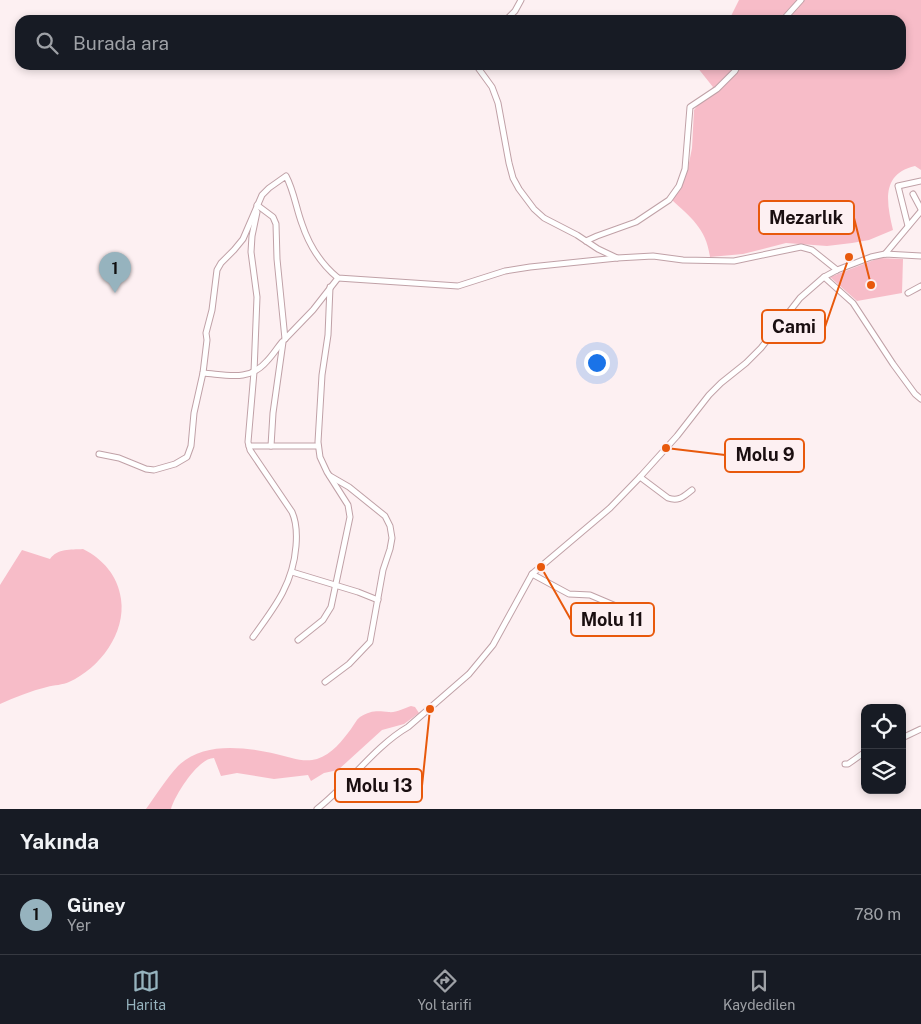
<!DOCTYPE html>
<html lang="tr">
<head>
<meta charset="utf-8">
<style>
	:root { --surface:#171b24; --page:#242831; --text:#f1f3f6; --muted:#9ea1a6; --line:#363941; --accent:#96b3be }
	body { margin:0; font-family:"Public Sans",sans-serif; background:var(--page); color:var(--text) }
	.controls { position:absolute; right:15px; bottom:15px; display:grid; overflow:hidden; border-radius:10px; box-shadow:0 2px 8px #0003 }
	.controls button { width:45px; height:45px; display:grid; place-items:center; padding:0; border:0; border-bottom:1px solid var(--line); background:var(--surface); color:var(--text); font:25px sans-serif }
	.you { position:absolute; left:596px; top:362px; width:18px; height:18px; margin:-12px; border:4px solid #fff; border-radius:50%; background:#1a73e8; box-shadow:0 0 0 8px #1a73e833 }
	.badge { display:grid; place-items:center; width:32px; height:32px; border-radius:50%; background:var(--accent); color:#111; font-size:16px; font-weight:700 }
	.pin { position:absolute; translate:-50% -41px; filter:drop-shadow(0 1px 2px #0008) }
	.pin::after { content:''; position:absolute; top:26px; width:18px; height:15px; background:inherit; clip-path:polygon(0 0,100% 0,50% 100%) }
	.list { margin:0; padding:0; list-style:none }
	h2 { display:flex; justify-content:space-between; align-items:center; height:65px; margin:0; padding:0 20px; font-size:21px }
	h2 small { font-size:16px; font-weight:400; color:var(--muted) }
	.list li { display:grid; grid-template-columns:32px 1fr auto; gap:15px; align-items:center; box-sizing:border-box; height:80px; padding:0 20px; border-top:1px solid var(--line) }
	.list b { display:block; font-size:19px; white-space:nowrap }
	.list p { margin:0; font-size:16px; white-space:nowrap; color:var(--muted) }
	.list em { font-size:16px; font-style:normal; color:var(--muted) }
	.icon { flex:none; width:28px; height:28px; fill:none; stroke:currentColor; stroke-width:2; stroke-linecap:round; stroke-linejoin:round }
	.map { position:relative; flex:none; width:921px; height:809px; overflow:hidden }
	.search { position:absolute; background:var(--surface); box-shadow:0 2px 8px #0003; left:15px; right:15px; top:15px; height:55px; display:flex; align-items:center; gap:12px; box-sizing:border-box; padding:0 18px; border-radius:15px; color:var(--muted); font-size:19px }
	.sheet { height:145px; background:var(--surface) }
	nav { display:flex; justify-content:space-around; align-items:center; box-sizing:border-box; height:70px; border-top:1px solid var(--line); background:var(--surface); font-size:14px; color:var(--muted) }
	nav a { display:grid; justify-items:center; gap:2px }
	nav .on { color:var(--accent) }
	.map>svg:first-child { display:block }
	.green { fill:#f7bcc8 }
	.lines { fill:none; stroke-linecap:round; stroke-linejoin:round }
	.minor-casing { stroke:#c0a1a7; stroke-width:7 }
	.minor { stroke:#fff; stroke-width:5 }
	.leader { fill:none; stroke:#e8590c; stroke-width:2 }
	.callout-dot { fill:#e8590c; stroke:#fdf0f2; stroke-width:2 }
	.callout { fill:#fdf0f2; stroke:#e8590c; stroke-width:2 }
	.callout-label { font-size:18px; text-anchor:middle; font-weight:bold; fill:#1a0f11 }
</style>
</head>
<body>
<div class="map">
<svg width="921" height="809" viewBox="0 0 921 809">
	<rect width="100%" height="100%" fill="#fdf0f2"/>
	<g class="green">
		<path d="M739 0H921V170L915 166C880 174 887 204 893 230L869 240 852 243 827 246 786 243 743 254 710 257C706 228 691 218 671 199L681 185 688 168 692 148 694 110 713 87 697 67 698 65H901V20H729Z"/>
		<path d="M879 258 903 259 902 293 857 301 830 277Z"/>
		<path d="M83 549C103 559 118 576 121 599 126 633 100 668 69 682 63 685 54 685 47 687 31 691 15 697 0 704V585L22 550 50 559C58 548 70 550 83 549Z"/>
		<path d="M411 706 415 707 419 713 404 724 382 730 338 770 324 773 311 781 308 775 274 779 237 773 221 776 214 758C198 758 175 795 171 809H146C156 795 166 779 178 766 203 741 245 747 276 754 290 757 303 763 317 759 332 754 342 741 351 729 354 725 356 720 360 717 371 710 378 711 389 712 395 713 405 708 411 706Z"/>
	</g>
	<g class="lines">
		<defs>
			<g id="minor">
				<path d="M506 20 515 11 521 0"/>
				<path d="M783 20 801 0"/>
				<path d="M476 65 492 87 498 103 509 163 513 178 519 189 534 209 544 218 577 235 598 249 617 258"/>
				<path d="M913 194 921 209"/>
				<path d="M257 205 273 217 276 224 277 259 285 339"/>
				<path d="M908 226 898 186 921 181"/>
				<path d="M586 241 597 236 636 222 669 200 679 186 685 169 690 107 717 89 735 71 738 65"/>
				<path d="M885 254 921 211"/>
				<path d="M824 277 853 303 893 364 915 394 921 399"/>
				<path d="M908 293 921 286"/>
				<path d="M285 339 313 310 338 278"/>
				<path d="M203 373C228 375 249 382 267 361 273 355 277 348 282 342"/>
				<path d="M249 446H318"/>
				<path d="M271 446 273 413 283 342"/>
				<path d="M99 454 119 458 146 469 154 470 175 464 187 457 191 446 194 413 203 373 207 340 206 333 212 310 217 270 221 263 234 250 243 239 262 195 269 188 286 176C294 191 296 208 302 224 309 245 321 264 338 278L458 286 505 271 530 267 617 258 653 256 683 260 734 261 801 247 812 250 837 270"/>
				<path d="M640 477 668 498C679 502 684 496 692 490"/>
				<path d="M292 572 358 592 378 600"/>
				<path d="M532 574 569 594 590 595 616 606 618 612 607 631"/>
				<path d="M253 637C275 607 293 584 296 546 297 534 297 523 292 512L250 450 248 442 254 372 257 297 251 252 252 236 257 212"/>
				<path d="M298 640 323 620 331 607 350 517 348 505 327 472 320 457 318 442 322 375 328 335 330 287"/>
				<path d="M325 682 349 664 370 642 383 570 390 549 392 538 390 526 385 516 349 487 330 476"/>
				<path d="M902 738 921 729"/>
				<path d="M845 764H848L865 752"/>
				<path d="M317 809C348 785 375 746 408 727L469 674 493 645 532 574 610 508 640 477 677 436 709 395 721 383 746 363 761 348 800 298 824 277 837 270 871 257 885 254 921 256"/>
			</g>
		</defs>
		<use href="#minor" class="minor-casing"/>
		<use href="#minor" class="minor"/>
	</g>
	<path class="leader" d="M871 285L854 218M849 257L825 327M666 448L725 455M541 567L571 620M430 709L422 786"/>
	<g class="callout-dot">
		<circle cx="871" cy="285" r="5"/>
		<circle cx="849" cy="257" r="5"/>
		<circle cx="666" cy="448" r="5"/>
		<circle cx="541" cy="567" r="5"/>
		<circle cx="430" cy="709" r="5"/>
	</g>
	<g class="callout">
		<rect x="759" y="201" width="95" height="33" rx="5"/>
		<rect x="762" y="310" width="63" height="33" rx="5"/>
		<rect x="725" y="439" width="79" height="33" rx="5"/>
		<rect x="571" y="603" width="83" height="33" rx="5"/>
		<rect x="335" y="769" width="87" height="33" rx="5"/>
	</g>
	<g class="callout-label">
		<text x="806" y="224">Mezarlık</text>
		<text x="794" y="333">Cami</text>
		<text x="765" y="461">Molu 9</text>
		<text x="612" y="626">Molu 11</text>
		<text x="379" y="792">Molu 13</text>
	</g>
</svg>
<div class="controls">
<button><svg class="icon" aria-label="locate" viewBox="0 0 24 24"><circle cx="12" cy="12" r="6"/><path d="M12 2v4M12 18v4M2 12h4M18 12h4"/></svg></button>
<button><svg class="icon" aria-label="layers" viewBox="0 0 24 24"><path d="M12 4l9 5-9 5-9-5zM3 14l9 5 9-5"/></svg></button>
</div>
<div class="you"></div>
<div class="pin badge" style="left:115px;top:293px">1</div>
<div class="search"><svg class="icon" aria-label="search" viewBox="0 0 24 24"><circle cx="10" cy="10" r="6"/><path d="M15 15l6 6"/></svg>Burada ara</div>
</div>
<section class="sheet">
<h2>Yakında<small></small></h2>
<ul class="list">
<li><span class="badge">1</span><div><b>Güney</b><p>Yer</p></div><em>780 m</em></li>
</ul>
</section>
<nav>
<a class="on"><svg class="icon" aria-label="map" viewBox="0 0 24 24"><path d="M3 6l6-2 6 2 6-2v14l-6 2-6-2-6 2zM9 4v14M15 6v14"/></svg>Harita</a>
<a><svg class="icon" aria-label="directions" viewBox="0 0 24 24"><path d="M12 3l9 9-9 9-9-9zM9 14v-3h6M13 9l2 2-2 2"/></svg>Yol tarifi</a>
<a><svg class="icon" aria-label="saved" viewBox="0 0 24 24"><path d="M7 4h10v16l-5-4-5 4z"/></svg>Kaydedilen</a>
</nav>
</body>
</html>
